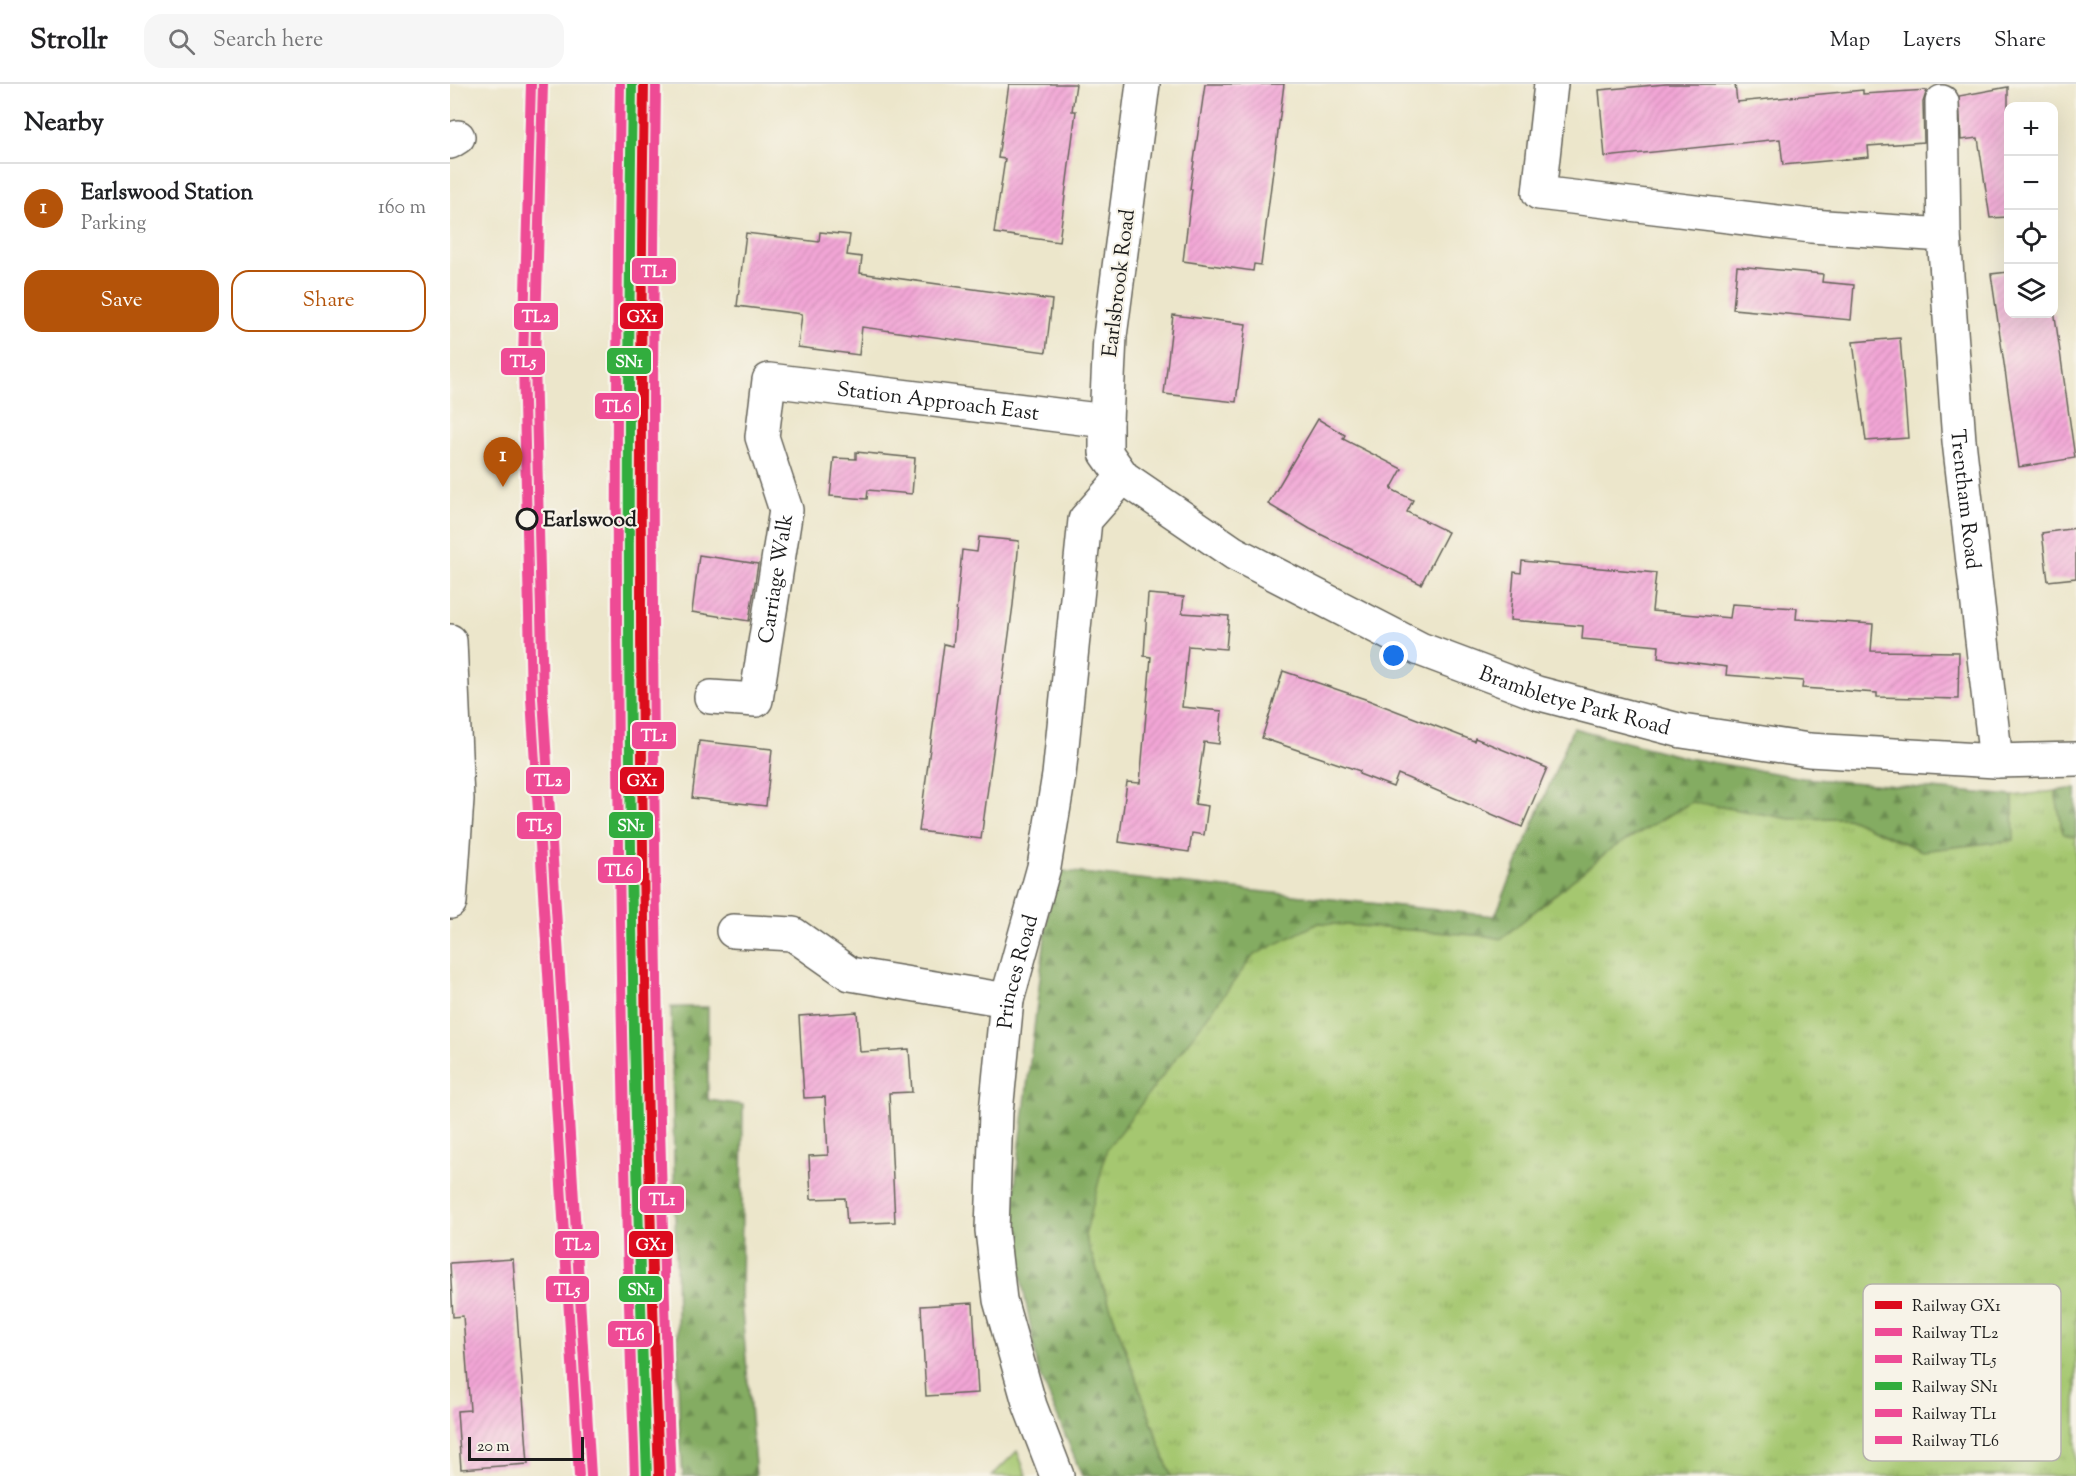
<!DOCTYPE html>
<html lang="en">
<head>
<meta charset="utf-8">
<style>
	:root { --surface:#fff; --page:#f6f6f6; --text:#202124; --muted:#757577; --line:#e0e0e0; --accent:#b45309 }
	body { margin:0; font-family:"Sorts Mill Goudy",serif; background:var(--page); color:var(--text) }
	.controls { position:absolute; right:18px; top:18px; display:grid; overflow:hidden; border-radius:12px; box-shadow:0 6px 24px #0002 }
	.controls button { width:54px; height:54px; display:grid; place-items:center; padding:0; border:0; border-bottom:2px solid var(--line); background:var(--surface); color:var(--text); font:30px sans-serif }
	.scale { position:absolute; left:18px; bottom:15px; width:116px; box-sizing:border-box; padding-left:6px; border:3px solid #1c1c1c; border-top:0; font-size:16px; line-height:21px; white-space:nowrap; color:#1c1c1c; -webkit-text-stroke:4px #f7f3e8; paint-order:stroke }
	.you { position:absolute; left:944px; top:572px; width:21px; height:21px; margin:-15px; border:4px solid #fff; border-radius:50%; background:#1a73e8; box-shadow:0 0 0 9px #1a73e833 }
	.badge { display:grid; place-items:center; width:39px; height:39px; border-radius:50%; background:var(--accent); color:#fff; font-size:20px; font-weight:700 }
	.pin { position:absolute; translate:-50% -50px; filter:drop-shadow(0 2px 3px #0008) }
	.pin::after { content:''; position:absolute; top:32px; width:21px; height:18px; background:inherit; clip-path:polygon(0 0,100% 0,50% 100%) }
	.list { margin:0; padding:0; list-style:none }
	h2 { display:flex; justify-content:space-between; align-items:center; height:78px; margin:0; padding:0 24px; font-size:26px }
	h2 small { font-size:20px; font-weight:400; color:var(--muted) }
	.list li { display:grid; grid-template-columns:39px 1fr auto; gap:18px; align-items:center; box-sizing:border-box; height:90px; padding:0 24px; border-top:2px solid var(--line) }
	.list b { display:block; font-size:22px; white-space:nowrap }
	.list p { margin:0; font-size:20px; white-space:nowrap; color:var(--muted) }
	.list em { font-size:20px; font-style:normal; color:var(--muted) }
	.actions { display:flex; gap:12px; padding:18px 24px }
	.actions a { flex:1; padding:14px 0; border:2px solid var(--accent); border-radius:18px; text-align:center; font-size:21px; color:var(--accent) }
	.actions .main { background:var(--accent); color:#fff }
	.icon { flex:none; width:33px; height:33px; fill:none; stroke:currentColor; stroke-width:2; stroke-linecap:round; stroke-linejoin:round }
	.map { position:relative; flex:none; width:1626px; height:1392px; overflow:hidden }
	header { display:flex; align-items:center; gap:36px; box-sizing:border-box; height:84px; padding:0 30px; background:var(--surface); border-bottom:2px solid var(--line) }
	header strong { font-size:28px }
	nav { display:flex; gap:33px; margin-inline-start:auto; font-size:21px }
	.search { width:420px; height:54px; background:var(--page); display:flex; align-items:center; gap:15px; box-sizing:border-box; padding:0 21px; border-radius:18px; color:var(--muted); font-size:22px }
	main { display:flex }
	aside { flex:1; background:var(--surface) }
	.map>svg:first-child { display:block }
	.grass { fill:#a5c76f; stroke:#607246; stroke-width:1.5 }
	.forest { fill:url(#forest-firs); stroke:#50643f; stroke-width:1.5 }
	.park { fill:url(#park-tufts); stroke:#607246; stroke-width:1.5 }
	.building { fill:url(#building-hatch) }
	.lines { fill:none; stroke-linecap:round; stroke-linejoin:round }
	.minor-casing { stroke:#656359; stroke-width:36 }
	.minor { stroke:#fff; stroke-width:33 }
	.rail-1-casing { stroke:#f7f3e8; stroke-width:15 }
	.rail-2-casing { stroke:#f7f3e8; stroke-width:15 }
	.rail-3-casing { stroke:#f7f3e8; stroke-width:15 }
	.rail-4-casing { stroke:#f7f3e8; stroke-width:15 }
	.rail-5-casing { stroke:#f7f3e8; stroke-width:15 }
	.rail-6-casing { stroke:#f7f3e8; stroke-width:15 }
	.rail-1 { stroke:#dc0a1e; stroke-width:10 }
	.rail-2 { stroke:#ee4b95; stroke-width:10 }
	.rail-3 { stroke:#ee4b95; stroke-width:10 }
	.rail-4 { stroke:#32ad3e; stroke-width:10 }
	.rail-5 { stroke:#ee4b95; stroke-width:10 }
	.rail-6 { stroke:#ee4b95; stroke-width:10 }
	.stop-dot { fill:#f7f3e8; stroke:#1c1c1c; stroke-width:3 }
	.labels { text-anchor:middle; stroke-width:4.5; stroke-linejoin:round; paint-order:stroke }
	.street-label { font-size:21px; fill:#1c1c1c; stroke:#f7f3e8 }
	.stop-label { font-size:21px; font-weight:bold; fill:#1c1c1c; stroke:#f7f3e8; text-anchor:start }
	.key { fill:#f7f3e8; stroke:#b5b2ab; stroke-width:1.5 }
	.key-label { font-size:16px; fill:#1c1c1c }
	.line-badge { stroke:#f7f3e8; stroke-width:2 }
	.badge-label { font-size:16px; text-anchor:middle; font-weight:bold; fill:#fff }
</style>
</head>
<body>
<header>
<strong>Strollr</strong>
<div class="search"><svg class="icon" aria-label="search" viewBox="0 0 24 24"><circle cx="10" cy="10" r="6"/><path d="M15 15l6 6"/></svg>Search here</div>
<nav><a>Map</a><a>Layers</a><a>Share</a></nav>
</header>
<main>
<aside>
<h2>Nearby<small></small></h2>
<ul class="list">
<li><span class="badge">1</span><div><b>Earlswood Station</b><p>Parking</p></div><em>160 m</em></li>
</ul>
<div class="actions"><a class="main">Save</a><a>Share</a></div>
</aside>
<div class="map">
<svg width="1626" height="1392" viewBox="0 0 1626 1392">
	<defs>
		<pattern id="forest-firs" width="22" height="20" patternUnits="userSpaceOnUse" patternTransform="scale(1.5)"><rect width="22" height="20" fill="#84ac62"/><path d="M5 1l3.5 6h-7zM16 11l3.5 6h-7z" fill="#6b8b50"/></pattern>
		<pattern id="park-tufts" width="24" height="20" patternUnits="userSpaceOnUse" patternTransform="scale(1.5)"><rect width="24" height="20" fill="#a5c76f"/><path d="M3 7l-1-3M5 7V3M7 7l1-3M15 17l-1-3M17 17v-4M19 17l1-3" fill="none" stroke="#8daa60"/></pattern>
		<pattern id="building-hatch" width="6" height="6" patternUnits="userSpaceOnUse" patternTransform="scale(1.5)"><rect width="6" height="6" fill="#f2a6d6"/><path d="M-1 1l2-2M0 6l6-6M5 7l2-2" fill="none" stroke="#cf8eb7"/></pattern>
	</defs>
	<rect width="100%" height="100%" fill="#f7f3e8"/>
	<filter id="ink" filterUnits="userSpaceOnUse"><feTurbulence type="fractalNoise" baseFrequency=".0167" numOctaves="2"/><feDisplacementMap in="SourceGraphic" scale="12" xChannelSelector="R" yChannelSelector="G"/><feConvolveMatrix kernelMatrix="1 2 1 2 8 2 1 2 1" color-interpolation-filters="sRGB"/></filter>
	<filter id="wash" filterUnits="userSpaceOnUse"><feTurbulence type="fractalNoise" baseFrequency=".008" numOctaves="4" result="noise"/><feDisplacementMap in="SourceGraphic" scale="24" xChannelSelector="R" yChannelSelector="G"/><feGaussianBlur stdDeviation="1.35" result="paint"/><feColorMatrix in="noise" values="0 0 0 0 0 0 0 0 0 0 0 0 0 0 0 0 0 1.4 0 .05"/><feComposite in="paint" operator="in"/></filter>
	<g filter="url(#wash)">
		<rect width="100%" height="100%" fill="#ece6cb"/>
		<path class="grass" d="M567 1367 577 1392H542Z"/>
		<g class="forest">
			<path d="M1123 644 1237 674 1353 694 1563 712 1564 756 1472 767 1397 734 1340 735 1242 718 1161 765 1051 855 1035 852 869 839 635 1152 721 1392H632L588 1285 561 1136 603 786 1045 832Z"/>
			<path d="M1626 704V753L1613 751 1605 707Z"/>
			<path d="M221 923H258V1016L293 1021 291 1216 306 1392H233L229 1339Z"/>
		</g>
		<path class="park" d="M1605 707 1613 750 1626 753V1392H721L635 1152 657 1065 804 871 869 839 1035 852 1051 855 1161 765 1242 718 1340 735 1397 734 1472 767 1564 756 1563 712Z"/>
		<g id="blocks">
			<g class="building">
				<path d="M559 0H626L622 27H626L609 158 544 149 555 75 548 74Z"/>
				<path d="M755 0H834L811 181 804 180 803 187 733 177 742 105H740Z"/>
				<path d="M1216 0H1285L1287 18 1413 6V10L1477 6 1473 18 1474 58 1418 62 1419 73 1333 81 1330 55 1155 73 1149 6Z"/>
				<path d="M1558 3V133L1540 134 1528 54 1511 56 1509 12Z"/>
				<path d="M370 148 400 151 397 171 412 173 410 189 602 216 596 268 412 243 409 271 348 263 352 230 287 222 296 149 369 158Z"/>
				<path d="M1287 182 1373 190 1372 198 1404 201 1401 236 1283 225Z"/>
				<path d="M1558 188V230H1604V225L1625 374 1569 383 1541 190Z"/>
				<path d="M723 231 796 240 786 318 714 310Z"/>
				<path d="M1450 254 1458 354 1416 357 1403 258Z"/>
				<path d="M868 335 895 351 893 355 952 385 941 405 963 416 957 428 998 448 971 500 860 445 818 420Z"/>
				<path d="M406 368 465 374 462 410 418 406 417 415 380 412 384 374 406 375Z"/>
				<path d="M1626 444V494L1598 497 1592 449Z"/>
				<path d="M529 453 569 457 563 521 531 755 469 747 494 560 503 562 512 466 527 468Z"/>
				<path d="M249 471 308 480 299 537 242 528Z"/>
				<path d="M1072 477 1206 489 1202 527 1280 534 1282 520 1347 524 1346 535 1423 540 1421 567 1509 568 1508 615 1427 613V609L1352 604 1353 597 1276 591 1277 583 1208 574 1209 562 1132 555 1133 542 1060 536 1064 488 1071 489Z"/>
				<path d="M698 510 734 513 732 529 779 532 776 565 738 562 732 623 772 627 769 660 754 658 745 720 758 722 754 751 742 749 739 768 669 758 677 698 690 699 701 573 694 572Z"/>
				<path d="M833 587 918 616 1024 657 1025 654 1097 684 1072 743 948 690 943 703 909 690 910 687 812 654Z"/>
				<path d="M249 657 322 665 316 722 242 714Z"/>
				<path d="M407 928 410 968 459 965 462 1008 439 1009 445 1138 397 1140 395 1114 361 1115 359 1072 378 1071 375 1013 354 1014 349 932Z"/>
				<path d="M63 1175 78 1380 11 1385 7 1327 20 1326 13 1232 3 1233 0 1179Z"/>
				<path d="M523 1219 528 1309 476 1312 471 1222Z"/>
			</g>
		</g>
	</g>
	<g filter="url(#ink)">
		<use href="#blocks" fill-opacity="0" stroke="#656359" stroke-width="1.5"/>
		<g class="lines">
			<defs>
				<g id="minor">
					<path id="s1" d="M693 0 660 252 656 337V369L673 393 784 469 970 565 1087 609 1232 647 1359 666 1546 677 1626 675"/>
					<path id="s2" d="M1101 0 1089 109 1361 142 1494 151 1509 357 1546 677"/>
					<path d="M1492 18 1494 151"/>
					<path d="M0 58 8 53"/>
					<path d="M0 557 7 715 0 818"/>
					<path id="s3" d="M261 613 306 616 336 426 312 353 319 296 656 337"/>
					<path d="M283 847 343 850 400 890 557 916"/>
					<path id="s4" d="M607 1392 580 1322 550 1216 542 1146 546 1028 557 916 594 783 609 691 635 436 673 393"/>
				</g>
			</defs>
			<use href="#minor" class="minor-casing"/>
			<use href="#minor" class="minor"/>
			<defs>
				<path id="rail-1" d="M194 0C187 464 191 928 209 1392"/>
				<path id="rail-2" d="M93 0 85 277 93 614 141 1392"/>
				<path id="rail-3" d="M81 0 73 277 81 614 129 1392"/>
				<path id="rail-4" d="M182 0C175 464 179 928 197 1392"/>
				<path id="rail-5" d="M206 0C199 464 203 928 221 1392"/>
				<path id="rail-6" d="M170 0C163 464 167 928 185 1392"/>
			</defs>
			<use href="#rail-1" class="rail-1-casing"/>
			<use href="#rail-2" class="rail-2-casing"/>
			<use href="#rail-3" class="rail-3-casing"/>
			<use href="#rail-4" class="rail-4-casing"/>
			<use href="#rail-5" class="rail-5-casing"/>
			<use href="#rail-6" class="rail-6-casing"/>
			<use href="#rail-1" class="rail-1"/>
			<use href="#rail-2" class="rail-2"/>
			<use href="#rail-3" class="rail-3"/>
			<use href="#rail-4" class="rail-4"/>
			<use href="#rail-5" class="rail-5"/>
			<use href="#rail-6" class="rail-6"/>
		</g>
	</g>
	<circle class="stop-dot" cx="77" cy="435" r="10"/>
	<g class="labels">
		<g class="street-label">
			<text transform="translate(668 199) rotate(-83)" y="7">Earlsbrook Road</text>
			<text dy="7" stroke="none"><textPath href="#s3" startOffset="542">Station Approach East</textPath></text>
			<text dy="7" stroke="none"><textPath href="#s2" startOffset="782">Trentham Road</textPath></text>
			<text dy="7" stroke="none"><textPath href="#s3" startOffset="168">Carriage Walk</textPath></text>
			<text dy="7" stroke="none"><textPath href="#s1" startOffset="908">Brambletye Park Road</textPath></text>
			<text dy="7" stroke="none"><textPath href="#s4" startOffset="516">Princes Road</textPath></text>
		</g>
		<g class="stop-label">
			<text x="93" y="442">Earlswood</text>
		</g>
	</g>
	<rect x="1413" y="1200" width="198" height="177" rx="9" class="key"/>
	<rect x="1425" y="1217" width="27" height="8" fill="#dc0a1e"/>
	<rect x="1425" y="1244" width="27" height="8" fill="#ee4b95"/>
	<rect x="1425" y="1271" width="27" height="8" fill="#ee4b95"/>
	<rect x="1425" y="1298" width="27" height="8" fill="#32ad3e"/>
	<rect x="1425" y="1325" width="27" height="8" fill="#ee4b95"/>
	<rect x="1425" y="1352" width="27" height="8" fill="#ee4b95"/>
	<g class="key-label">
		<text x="1462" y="1227">Railway GX1</text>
		<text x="1462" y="1254">Railway TL2</text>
		<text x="1462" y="1281">Railway TL5</text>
		<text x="1462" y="1308">Railway SN1</text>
		<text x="1462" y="1335">Railway TL1</text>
		<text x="1462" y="1362">Railway TL6</text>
	</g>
	<g class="line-badge">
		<rect x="181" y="173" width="46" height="28" rx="6" fill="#ee4b95"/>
		<rect x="169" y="218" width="45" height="28" rx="6" fill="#dc0a1e"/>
		<rect x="63" y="218" width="46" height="29" rx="6" fill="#ee4b95"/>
		<rect x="156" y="263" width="46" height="28" rx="6" fill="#32ad3e"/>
		<rect x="50" y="263" width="46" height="29" rx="6" fill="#ee4b95"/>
		<rect x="144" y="308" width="46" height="28" rx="6" fill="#ee4b95"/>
		<rect x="181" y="637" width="46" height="29" rx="6" fill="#ee4b95"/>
		<rect x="169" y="682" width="46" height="29" rx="6" fill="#dc0a1e"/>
		<rect x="75" y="682" width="46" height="29" rx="6" fill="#ee4b95"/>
		<rect x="158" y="727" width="46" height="28" rx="6" fill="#32ad3e"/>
		<rect x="66" y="727" width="46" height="29" rx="6" fill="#ee4b95"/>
		<rect x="147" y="772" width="45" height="28" rx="6" fill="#ee4b95"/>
		<rect x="189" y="1101" width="46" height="29" rx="6" fill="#ee4b95"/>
		<rect x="178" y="1146" width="46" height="28" rx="6" fill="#dc0a1e"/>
		<rect x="104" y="1146" width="46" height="29" rx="6" fill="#ee4b95"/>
		<rect x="168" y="1191" width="45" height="28" rx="6" fill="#32ad3e"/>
		<rect x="95" y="1191" width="45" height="28" rx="6" fill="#ee4b95"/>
		<rect x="157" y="1236" width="46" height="28" rx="6" fill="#ee4b95"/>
	</g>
	<g class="badge-label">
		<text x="204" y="193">TL1</text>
		<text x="192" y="238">GX1</text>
		<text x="86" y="238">TL2</text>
		<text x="179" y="283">SN1</text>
		<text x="73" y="283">TL5</text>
		<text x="167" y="328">TL6</text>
		<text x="204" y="657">TL1</text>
		<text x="192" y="702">GX1</text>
		<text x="98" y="702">TL2</text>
		<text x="181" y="747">SN1</text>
		<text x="89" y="747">TL5</text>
		<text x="169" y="792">TL6</text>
		<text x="212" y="1121">TL1</text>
		<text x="201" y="1166">GX1</text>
		<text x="127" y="1166">TL2</text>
		<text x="191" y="1211">SN1</text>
		<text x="117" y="1211">TL5</text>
		<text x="180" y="1256">TL6</text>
	</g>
</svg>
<div class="controls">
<button>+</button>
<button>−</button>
<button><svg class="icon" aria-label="locate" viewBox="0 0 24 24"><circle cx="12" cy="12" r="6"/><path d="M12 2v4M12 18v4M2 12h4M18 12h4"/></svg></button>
<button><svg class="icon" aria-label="layers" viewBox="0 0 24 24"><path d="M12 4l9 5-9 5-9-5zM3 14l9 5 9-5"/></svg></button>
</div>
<div class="scale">20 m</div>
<div class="you"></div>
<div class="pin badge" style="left:53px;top:403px">1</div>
</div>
</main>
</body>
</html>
